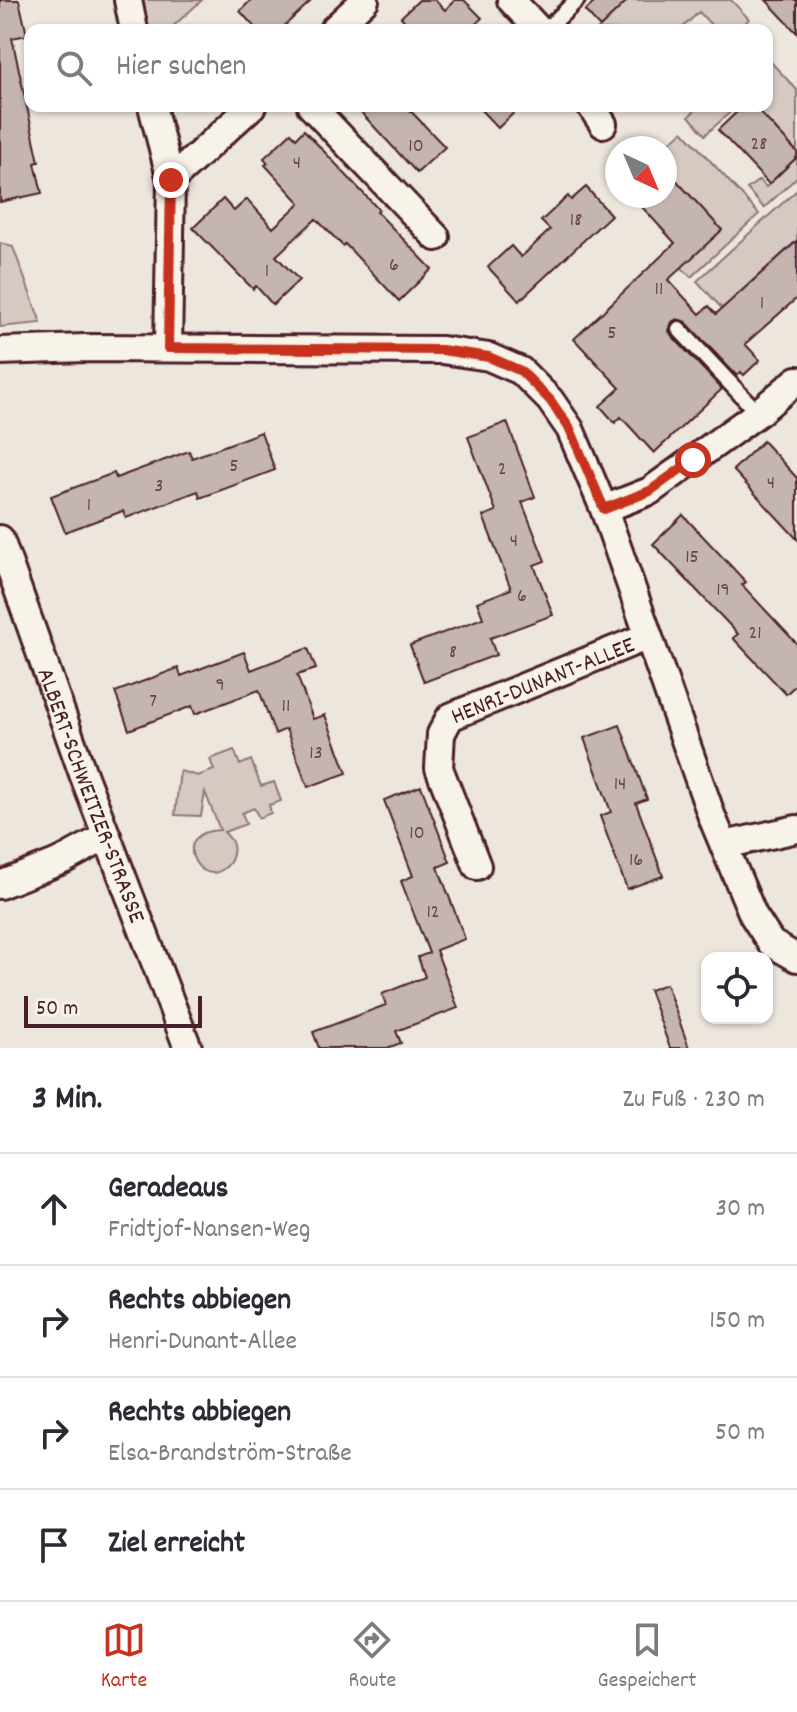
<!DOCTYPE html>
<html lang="de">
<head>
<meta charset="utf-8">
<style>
	:root { --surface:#fff; --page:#f7f7f7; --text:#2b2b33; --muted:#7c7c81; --line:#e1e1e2; --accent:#c8321e }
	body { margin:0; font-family:Dekko,sans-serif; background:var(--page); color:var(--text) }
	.controls { position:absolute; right:24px; bottom:24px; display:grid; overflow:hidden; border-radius:16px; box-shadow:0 2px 6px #0004 }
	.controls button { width:72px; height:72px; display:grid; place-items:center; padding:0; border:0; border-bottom:2px solid var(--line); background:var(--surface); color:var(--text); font:40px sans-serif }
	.compass { position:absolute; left:605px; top:136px; width:72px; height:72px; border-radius:50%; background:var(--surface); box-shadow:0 2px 6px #0004; rotate:136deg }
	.scale { position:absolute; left:24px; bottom:20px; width:178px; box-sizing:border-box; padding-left:8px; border:4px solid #4a1f2b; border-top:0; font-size:22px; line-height:28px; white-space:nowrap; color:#4a1f2b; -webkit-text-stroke:6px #f7f3e8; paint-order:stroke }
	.stop { position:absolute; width:24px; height:24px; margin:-18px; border:6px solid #c8321e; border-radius:50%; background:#fff }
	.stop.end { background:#c8321e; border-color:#fff; box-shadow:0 2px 8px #0008 }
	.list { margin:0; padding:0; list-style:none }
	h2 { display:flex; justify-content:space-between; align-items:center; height:104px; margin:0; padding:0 32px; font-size:34px }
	h2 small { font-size:26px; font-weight:400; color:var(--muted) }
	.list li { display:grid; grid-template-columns:52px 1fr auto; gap:24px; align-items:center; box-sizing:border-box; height:112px; padding:0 32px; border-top:2px solid var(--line) }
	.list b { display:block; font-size:30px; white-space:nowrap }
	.list p { margin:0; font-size:26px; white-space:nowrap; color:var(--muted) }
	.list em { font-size:26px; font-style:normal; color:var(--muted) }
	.icon { flex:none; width:44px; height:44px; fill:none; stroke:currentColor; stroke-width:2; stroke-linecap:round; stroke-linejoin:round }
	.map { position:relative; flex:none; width:797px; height:1048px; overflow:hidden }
	.search { position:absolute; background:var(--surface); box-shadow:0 2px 6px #0004; left:24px; right:24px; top:24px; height:88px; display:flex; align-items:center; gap:20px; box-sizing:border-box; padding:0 28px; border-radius:16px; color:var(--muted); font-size:30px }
	.sheet { height:552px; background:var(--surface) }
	nav { display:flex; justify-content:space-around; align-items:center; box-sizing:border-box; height:112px; border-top:2px solid var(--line); background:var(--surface); font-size:22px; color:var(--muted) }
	nav a { display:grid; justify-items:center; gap:4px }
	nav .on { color:var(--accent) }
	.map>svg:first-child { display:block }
	.green { fill:#d5c9c2; stroke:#907476; stroke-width:2 }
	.building { fill:#c4b5b0; stroke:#4a1f2b; stroke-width:2 }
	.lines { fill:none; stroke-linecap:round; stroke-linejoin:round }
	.service-casing { stroke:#4a1f2b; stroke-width:20 }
	.minor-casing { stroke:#4a1f2b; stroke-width:32 }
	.service { stroke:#f7f3e8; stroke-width:14 }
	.minor { stroke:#f7f3e8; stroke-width:26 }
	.route { stroke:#c8321e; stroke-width:10 }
	.labels { text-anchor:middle; stroke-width:6; stroke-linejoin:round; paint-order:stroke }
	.number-label { font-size:20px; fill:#68444c }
	.street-label { font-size:24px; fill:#4a1f2b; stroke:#f7f3e8 }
</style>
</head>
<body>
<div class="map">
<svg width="797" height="1048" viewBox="0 0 797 1048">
	<rect width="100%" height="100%" fill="#ece6dd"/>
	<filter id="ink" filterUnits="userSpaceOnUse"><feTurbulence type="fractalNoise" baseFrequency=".0125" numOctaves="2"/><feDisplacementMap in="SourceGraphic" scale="16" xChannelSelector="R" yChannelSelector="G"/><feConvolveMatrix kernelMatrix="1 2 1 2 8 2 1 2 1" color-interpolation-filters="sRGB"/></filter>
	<g filter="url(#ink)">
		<g class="green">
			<path d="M140 0H202L169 30H147Z"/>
			<path d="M628 0H731L749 19 738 30H716L699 12 680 30H597Z"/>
			<path d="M767 58 797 90V152L754 106H767Z"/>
			<path d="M700 106H737L705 135 689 116Z"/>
			<path d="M683 131 759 214 691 277 681 267 722 230 671 175 665 179V148H662Z"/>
			<path d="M797 157V177L764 208 747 189 759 180 766 187Z"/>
			<path d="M797 190V240L734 298 737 325 697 281Z"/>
			<path d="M0 243 13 247 41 323 0 327Z"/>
			<path d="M234 750 240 765 251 760 261 786 274 782 281 801 269 805 271 813 259 818 254 808 242 813 246 824 224 832C231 839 235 844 233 854 232 861 228 866 222 870 197 886 170 831 220 830L205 792 201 816 175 815 180 771 198 776 214 770 210 759Z"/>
		</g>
		<g class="building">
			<path d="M0 0H19L27 35 12 38 39 162 35 163 42 193 0 202Z"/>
			<path d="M251 0H312L280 30H257L240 11Z"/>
			<path d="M419 0H435L445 10 455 0H464L482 18 469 30H413L401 17Z"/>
			<path d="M597 0H628L600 27 585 11Z"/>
			<path d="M766 0H797V33L781 16Z"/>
			<path d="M355 106H406L445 147 417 173Z"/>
			<path d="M477 106H521L498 128Z"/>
			<path d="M743 106H754L797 152V157L769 184 718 130Z"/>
			<path d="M304 130 379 210 377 212 432 269 399 301 345 244 343 246 316 219 276 256 299 280 273 305 256 286 253 289 193 228 223 199 234 211 247 199 273 228 300 203 265 165 268 163 264 158 291 133 296 138Z"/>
			<path d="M665 168 722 230 668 280 700 314 709 306 716 314 797 241V298L745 344 760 360 744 375 741 372 737 376 686 322 677 319 672 322 669 331 672 336 722 389 654 453 621 417 615 423 600 406 620 388 574 339 675 243 632 196H665Z"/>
			<path d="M586 187 611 215 519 301 488 267 511 246 521 257 550 230 541 221 568 196 571 200Z"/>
			<path d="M507 422 535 497 522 502 545 561 534 565 553 615 490 638 496 655 424 682 410 645 483 618 477 602 511 589 483 516 496 511 468 437Z"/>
			<path d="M261 432 275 470 200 498 198 491 126 518 123 511 65 532 51 496 114 473 116 478 189 451 192 458Z"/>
			<path d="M763 441 797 478V539L733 470Z"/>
			<path d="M683 515 746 582 742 585 797 644V684L786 694 733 638 738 634 653 544Z"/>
			<path d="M308 648 316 669 297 675 313 719 325 715 347 773 308 787 286 729 275 734 259 690 195 714 192 706 129 730 115 692 178 668 181 676 244 652 251 670Z"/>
			<path d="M620 725 647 799 636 803 663 876 627 889 600 816 611 812 584 738Z"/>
			<path d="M421 786 450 862 438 867 465 939 436 950 458 1008 396 1031 401 1043 387 1048H319L313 1032 386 1005 382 994 425 977 418 957 429 953 401 881 413 876 384 800Z"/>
			<path d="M666 984 689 1048H670L649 990Z"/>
		</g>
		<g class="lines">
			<defs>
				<g id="service">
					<path d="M546 30 577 0"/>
					<path d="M679 329 758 413"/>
				</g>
				<g id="minor">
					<path d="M128 0 134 30"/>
					<path d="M511 0 539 30"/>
					<path d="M333 30 365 0"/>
					<path d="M152 106 171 180"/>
					<path d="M311 106 436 237"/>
					<path d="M591 106 603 124"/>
					<path d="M168 348 171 180 252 106"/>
					<path d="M0 351 85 348 442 350 489 357 521 371 550 400 570 429 604 509 712 817 753 915 771 943 797 958"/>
					<path d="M604 509 650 491 758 413 797 380"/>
					<path id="s1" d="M0 539 83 774 188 1048"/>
					<path d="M724 845 797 829"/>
					<path id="s2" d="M477 866 439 768 441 734 450 717 648 636"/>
					<path d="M0 885 63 860 107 836"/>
				</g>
			</defs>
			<use href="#service" class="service-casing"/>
			<use href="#minor" class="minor-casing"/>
			<use href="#service" class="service"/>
			<use href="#minor" class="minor"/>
		</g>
	</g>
	<g class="lines" filter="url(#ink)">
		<path class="route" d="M171 180 168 348 442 350 489 357 521 371 550 400 570 429 604 509 650 491 693 460"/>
	</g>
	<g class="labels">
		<g class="number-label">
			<text x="759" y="149">28</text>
			<text x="416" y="151">10</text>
			<text x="297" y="168">4</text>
			<text x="576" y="225">18</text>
			<text x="394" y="270">6</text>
			<text x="267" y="276">1</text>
			<text x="659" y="294">11</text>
			<text x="762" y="308">1</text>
			<text x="612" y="338">5</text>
			<text x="234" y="471">5</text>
			<text x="502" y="474">2</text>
			<text x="771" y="488">4</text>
			<text x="159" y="491">3</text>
			<text x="89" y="510">1</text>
			<text x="514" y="546">4</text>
			<text x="692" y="562">15</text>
			<text x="723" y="595">19</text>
			<text x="522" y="601">6</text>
			<text x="755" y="638">21</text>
			<text x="453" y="657">8</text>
			<text x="220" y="690">9</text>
			<text x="153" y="706">7</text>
			<text x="286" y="711">11</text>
			<text x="316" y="758">13</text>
			<text x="620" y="789">14</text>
			<text x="417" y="838">10</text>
			<text x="636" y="865">16</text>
			<text x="433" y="917">12</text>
		</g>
		<g class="street-label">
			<text dy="8" stroke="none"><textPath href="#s2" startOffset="258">HENRI-DUNANT-ALLEE</textPath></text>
			<text dy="8" stroke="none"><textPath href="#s1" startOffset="272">ALBERT-SCHWEITZER-STRASSE</textPath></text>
		</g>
	</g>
</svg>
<div class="controls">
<button><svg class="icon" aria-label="locate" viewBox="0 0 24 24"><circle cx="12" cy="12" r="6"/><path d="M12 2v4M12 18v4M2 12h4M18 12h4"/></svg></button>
</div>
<svg class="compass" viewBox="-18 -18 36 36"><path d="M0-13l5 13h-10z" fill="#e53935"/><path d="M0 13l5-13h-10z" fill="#7c7c81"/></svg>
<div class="scale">50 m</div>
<div class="stop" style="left:693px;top:460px"></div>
<div class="stop end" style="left:171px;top:180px"></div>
<div class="search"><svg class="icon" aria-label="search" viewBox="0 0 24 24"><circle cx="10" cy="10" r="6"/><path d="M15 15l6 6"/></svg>Hier suchen</div>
</div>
<section class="sheet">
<h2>3 Min.<small>Zu Fuß · 230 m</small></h2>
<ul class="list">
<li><svg class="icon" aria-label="ahead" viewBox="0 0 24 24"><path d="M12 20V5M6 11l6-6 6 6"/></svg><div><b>Geradeaus</b><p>Fridtjof-Nansen-Weg</p></div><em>30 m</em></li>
<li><svg class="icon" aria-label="right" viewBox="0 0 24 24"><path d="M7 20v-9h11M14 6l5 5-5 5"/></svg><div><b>Rechts abbiegen</b><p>Henri-Dunant-Allee</p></div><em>150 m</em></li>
<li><svg class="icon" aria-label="right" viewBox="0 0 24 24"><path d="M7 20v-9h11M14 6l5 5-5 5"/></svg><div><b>Rechts abbiegen</b><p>Elsa-Brandström-Straße</p></div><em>50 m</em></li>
<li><svg class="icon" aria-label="arrive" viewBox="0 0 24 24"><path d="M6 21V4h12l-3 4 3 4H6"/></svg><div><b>Ziel erreicht</b></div></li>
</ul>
</section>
<nav>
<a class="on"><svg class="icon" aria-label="map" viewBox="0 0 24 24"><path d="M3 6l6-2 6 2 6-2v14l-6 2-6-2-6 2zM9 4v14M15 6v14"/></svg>Karte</a>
<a><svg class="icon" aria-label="directions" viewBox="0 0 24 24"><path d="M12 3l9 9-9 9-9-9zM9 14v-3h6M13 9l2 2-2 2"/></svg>Route</a>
<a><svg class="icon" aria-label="saved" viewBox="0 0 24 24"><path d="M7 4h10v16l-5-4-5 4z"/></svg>Gespeichert</a>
</nav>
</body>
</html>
